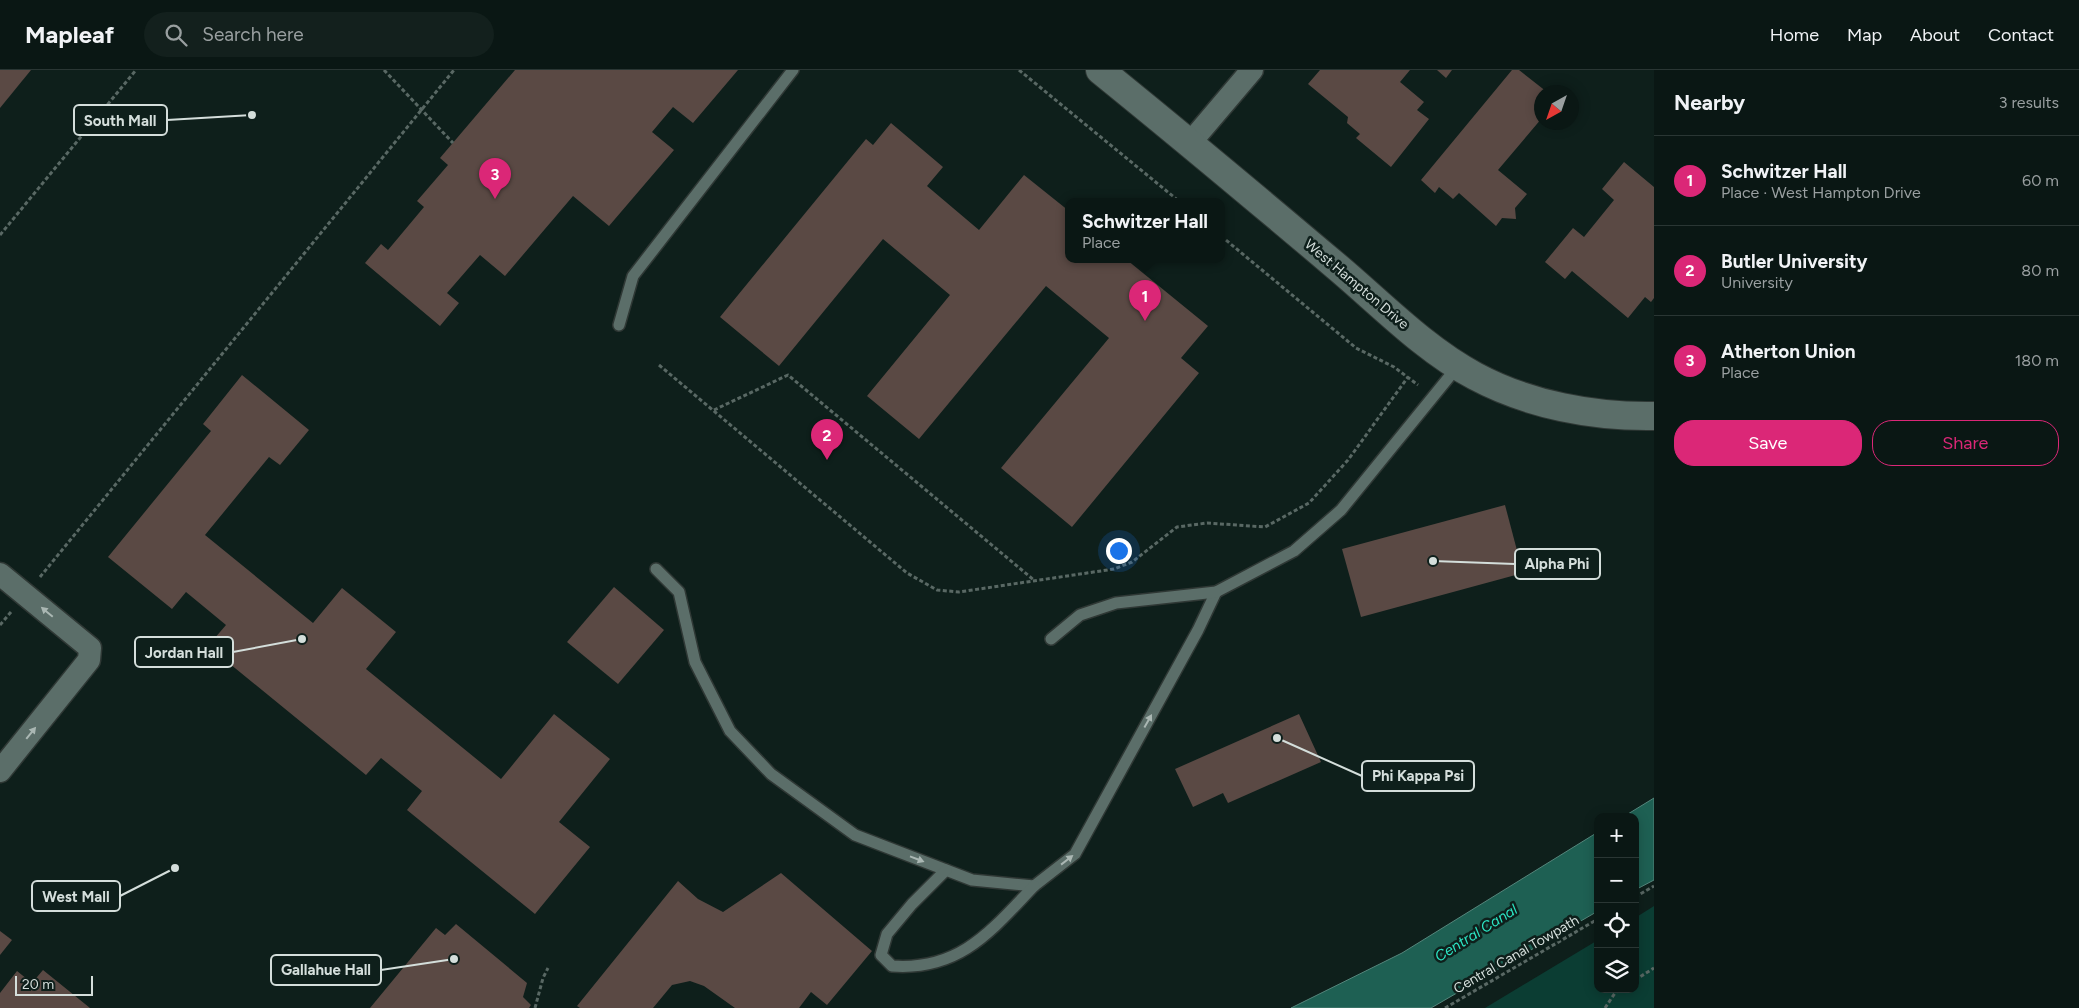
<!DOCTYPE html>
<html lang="en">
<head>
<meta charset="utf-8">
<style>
	:root { --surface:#0a1714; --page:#13201d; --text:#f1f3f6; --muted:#999fa0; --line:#2a3634; --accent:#db2777 }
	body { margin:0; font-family:Figtree,sans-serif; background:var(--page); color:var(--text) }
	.controls { position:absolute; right:15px; bottom:15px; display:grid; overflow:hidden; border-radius:10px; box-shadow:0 2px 12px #0003 }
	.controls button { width:45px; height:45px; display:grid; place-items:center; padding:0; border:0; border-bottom:1px solid var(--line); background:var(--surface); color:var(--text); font:25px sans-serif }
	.compass { position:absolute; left:1534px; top:15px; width:45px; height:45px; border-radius:50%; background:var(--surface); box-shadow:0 2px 12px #0003; rotate:220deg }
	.scale { position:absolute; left:15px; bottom:12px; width:78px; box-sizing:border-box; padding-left:5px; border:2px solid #d4dedb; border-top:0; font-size:14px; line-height:18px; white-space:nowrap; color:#d4dedb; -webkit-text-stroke:4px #0e1f1b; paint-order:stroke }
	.you { position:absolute; left:1118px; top:480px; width:18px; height:18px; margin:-12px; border:4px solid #fff; border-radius:50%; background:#1a73e8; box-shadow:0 0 0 8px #1a73e833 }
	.badge { display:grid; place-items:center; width:32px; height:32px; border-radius:50%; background:var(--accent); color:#fff; font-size:16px; font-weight:700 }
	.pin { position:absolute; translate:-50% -41px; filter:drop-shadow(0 1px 2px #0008) }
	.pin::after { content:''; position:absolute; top:26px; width:18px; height:15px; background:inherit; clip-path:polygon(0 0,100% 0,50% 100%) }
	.popup { position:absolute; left:1065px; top:128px; width:160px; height:65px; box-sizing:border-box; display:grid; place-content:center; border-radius:10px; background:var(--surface); filter:drop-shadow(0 1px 4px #0005); font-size:16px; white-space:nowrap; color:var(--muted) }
	.popup b { font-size:19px; color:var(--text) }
	.popup::after { content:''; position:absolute; left:50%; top:100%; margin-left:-10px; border:10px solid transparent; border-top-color:var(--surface) }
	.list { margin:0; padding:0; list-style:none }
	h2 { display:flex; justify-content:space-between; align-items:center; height:65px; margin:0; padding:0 20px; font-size:21px }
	h2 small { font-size:16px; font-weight:400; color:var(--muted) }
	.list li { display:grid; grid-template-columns:32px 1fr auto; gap:15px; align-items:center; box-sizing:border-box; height:90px; padding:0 20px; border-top:1px solid var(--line) }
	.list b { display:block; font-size:19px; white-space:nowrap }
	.list p { margin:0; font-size:16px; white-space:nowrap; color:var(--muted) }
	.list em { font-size:16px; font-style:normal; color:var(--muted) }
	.actions { display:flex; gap:10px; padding:15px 20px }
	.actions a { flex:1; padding:11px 0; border:1px solid var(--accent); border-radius:20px; text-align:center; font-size:18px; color:var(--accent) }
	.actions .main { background:var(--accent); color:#fff }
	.icon { flex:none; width:28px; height:28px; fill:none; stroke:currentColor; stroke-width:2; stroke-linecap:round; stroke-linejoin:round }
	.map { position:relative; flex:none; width:1654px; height:938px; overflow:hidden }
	header { display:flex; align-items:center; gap:30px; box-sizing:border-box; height:70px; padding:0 25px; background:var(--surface); border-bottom:1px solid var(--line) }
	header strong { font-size:24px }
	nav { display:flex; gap:28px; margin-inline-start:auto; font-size:18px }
	.search { width:350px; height:45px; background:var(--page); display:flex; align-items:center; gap:12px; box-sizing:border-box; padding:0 18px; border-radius:28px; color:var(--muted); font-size:19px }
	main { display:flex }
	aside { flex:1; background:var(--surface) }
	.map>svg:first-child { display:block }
	.green { fill:#0b3d33 }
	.water { fill:#1e6053; stroke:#55867c }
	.building { fill:#5a4944 }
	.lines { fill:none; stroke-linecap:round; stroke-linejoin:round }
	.lane-casing { stroke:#2f3835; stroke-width:14 }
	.street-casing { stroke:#2f3835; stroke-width:25 }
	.secondary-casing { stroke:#2f3835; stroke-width:30 }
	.path { stroke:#596864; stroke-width:3; stroke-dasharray:4 2.5; stroke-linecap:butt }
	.lane { stroke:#5b6e69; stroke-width:11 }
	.street { stroke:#5b6e69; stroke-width:22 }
	.secondary { stroke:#5b6e69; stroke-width:28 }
	.oneway { fill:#aab7b3 }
	.labels { text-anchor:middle; stroke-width:5; stroke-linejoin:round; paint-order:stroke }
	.street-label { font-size:14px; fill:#d4dedb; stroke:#0e1f1b }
	.water-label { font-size:15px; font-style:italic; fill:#2ce4c3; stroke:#0e1f1b }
	.leader { fill:none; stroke:#d4dedb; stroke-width:2 }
	.callout-dot { fill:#d4dedb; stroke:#0e1f1b; stroke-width:2 }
	.callout { fill:#0e1f1b; stroke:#d4dedb; stroke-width:2 }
	.callout-label { font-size:15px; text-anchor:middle; font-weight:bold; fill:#d4dedb }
</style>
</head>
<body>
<header>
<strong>Mapleaf</strong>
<div class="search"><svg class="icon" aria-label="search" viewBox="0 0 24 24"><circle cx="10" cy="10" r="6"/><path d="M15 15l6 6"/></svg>Search here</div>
<nav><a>Home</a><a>Map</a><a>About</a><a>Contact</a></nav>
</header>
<main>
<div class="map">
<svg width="1654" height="938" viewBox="0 0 1654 938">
	<rect width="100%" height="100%" fill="#0e1f1b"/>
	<path class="green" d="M1654 836V938H1485L1598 870V919H1635V848Z"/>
	<g class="water">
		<path d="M1654 728V810L1635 820V747H1623Z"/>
		<path d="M1598 762V841L1431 938H1291L1402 883Z"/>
	</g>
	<g class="building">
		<path d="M0 0H31L0 38Z"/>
		<path d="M515 0H738L693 53 673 37 652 62 674 80 609 156 573 126 505 206 480 185 447 223 459 233 440 256 365 193 381 174 388 180 424 137 417 131 448 95 440 88Z"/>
		<path d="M1320 0H1410L1400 12 1424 32 1417 40 1429 49 1391 97 1356 68 1360 64 1347 53 1348 47 1308 14Z"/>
		<path d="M1437 0H1452L1446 8Z"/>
		<path d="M1512 0H1519L1547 22H1542V48L1498 100 1527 124 1515 138 1516 149 1502 148 1496 156 1459 123 1453 129 1439 117 1435 123 1421 110Z"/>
		<path d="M891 53 943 97 927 116 979 160 1024 105 1069 141V190H1127L1208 256 1181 288 1199 303 1072 457 1001 398 1109 268 1046 216 919 369 867 326 950 225 883 169 779 296 720 247 866 69 873 75Z"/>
		<path d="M1624 92 1654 117V228L1651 232 1645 227 1628 248 1572 201 1565 209 1545 192 1573 158 1584 167 1614 130 1602 119Z"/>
		<path d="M242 305 309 360 280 395 269 387 205 465 313 553 342 518 396 562 366 599 501 709 554 644 610 689 559 752 590 777 535 844 407 740 422 721 381 688 366 705 208 576 226 555 186 522 172 539 108 487 211 361 203 354Z"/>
		<path d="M1505 435 1523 503 1361 547 1342 479Z"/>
		<path d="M614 517 664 560 618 614 567 572Z"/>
		<path d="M1299 644 1321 692 1228 733 1223 723 1193 737 1175 699Z"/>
		<path d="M781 803 872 881 827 935 811 922 799 938H735L704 916 690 911 672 915 653 938H580L577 936 678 811 698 829 723 842Z"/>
		<path d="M456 854 527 913 523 927 531 935 529 938H370L436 858 445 865Z"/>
		<path d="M0 861 12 870 0 885Z"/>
		<path d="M43 900 90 938H0V923L17 901 32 913Z"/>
	</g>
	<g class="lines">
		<defs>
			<g id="lane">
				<path d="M619 255 633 206 793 0"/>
				<path d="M656 499 679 522 695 592 730 661 771 704 855 765 972 810 1034 816 1075 784 1198 560 1216 522"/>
				<path d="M1051 569 1080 545 1116 533 1216 522 1294 481 1341 440 1458 296"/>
				<path d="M946 800 912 834 887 864 881 885 892 896C960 901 991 861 1034 816"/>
			</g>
			<g id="street">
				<path d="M1190 73 1252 0"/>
				<path d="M0 504 90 578 89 590 0 701"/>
			</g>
			<path id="secondary" d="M1100 0C1179 64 1258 130 1336 196 1380 233 1424 279 1475 306 1529 335 1594 347 1654 346"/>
		</defs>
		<use href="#lane" class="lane-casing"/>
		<use href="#street" class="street-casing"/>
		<use href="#secondary" class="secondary-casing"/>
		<g class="path">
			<path d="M384 0 453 73"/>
			<path d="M1019 0 1180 132"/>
			<path d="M0 165 136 0"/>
			<path d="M1221 166 1356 278 1394 297 1418 315"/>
			<path d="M659 295 907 503 937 520 959 522 1114 499 1132 492 1177 457 1207 453 1265 457 1309 433 1348 390 1408 307"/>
			<path d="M714 340 788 305 1035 511"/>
			<path d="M40 507 454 0"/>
			<path d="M0 555 11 542"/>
			<path d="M1635 827 1654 816"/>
			<path d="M1635 910 1654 898"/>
			<path d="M535 938 543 908 548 898"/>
			<path d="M1445 938 1598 849"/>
			<path d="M1605 938 1615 923 1620 919"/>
		</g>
		<use href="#lane" class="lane"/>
		<use href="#street" class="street"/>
		<use href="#secondary" class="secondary"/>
	</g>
	<defs><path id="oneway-solid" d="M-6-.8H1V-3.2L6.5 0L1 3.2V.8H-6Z" transform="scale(1.25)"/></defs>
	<g class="oneway">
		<use href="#oneway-solid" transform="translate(47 542) rotate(-140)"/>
		<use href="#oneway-solid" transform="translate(1148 651) rotate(-61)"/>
		<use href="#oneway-solid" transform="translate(31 663) rotate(-51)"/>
		<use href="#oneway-solid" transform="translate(917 789) rotate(21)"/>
		<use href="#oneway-solid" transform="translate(1067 790) rotate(-38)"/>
	</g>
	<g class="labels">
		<g class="street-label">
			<text transform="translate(1357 214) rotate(40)" y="5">West Hampton Drive</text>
			<text transform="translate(1516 884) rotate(-30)" y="5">Central Canal Towpath</text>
		</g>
		<g class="water-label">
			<text transform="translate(1476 863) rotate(-32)" y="5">Central Canal</text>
		</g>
	</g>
	<path class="leader" d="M252 45L167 50M1433 491L1515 494M302 569L233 582M1277 668L1362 706M175 798L120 826M454 889L381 900"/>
	<g class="callout-dot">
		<circle cx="252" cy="45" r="5"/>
		<circle cx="1433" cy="491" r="5"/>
		<circle cx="302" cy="569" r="5"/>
		<circle cx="1277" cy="668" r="5"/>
		<circle cx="175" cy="798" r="5"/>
		<circle cx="454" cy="889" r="5"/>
	</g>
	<g class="callout">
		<rect x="74" y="35" width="93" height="30" rx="5"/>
		<rect x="1515" y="479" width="85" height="30" rx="5"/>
		<rect x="135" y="567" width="98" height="30" rx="5"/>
		<rect x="1362" y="691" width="112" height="30" rx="5"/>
		<rect x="32" y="811" width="88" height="30" rx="5"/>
		<rect x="271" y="885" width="110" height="30" rx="5"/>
	</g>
	<g class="callout-label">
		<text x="120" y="56">South Mall</text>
		<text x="1557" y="499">Alpha Phi</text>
		<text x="184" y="588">Jordan Hall</text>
		<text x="1418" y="711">Phi Kappa Psi</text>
		<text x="76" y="832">West Mall</text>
		<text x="326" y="905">Gallahue Hall</text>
	</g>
</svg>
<div class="controls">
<button>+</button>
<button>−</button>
<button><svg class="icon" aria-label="locate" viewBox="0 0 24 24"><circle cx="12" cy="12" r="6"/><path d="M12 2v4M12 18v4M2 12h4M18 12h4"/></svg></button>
<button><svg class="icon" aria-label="layers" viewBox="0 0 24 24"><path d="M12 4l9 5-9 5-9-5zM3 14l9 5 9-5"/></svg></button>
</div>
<svg class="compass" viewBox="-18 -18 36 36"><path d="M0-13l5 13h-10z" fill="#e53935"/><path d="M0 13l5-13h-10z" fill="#999fa0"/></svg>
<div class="scale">20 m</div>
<div class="you"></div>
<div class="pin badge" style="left:1145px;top:251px">1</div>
<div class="popup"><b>Schwitzer Hall</b>Place</div>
<div class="pin badge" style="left:827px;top:390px">2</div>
<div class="pin badge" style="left:495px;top:129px">3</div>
</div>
<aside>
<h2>Nearby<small>3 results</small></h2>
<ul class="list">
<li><span class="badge">1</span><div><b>Schwitzer Hall</b><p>Place · West Hampton Drive</p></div><em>60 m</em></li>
<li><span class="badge">2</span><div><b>Butler University</b><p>University</p></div><em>80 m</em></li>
<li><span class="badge">3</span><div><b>Atherton Union</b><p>Place</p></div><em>180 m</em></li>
</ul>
<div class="actions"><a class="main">Save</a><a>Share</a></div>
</aside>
</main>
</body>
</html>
